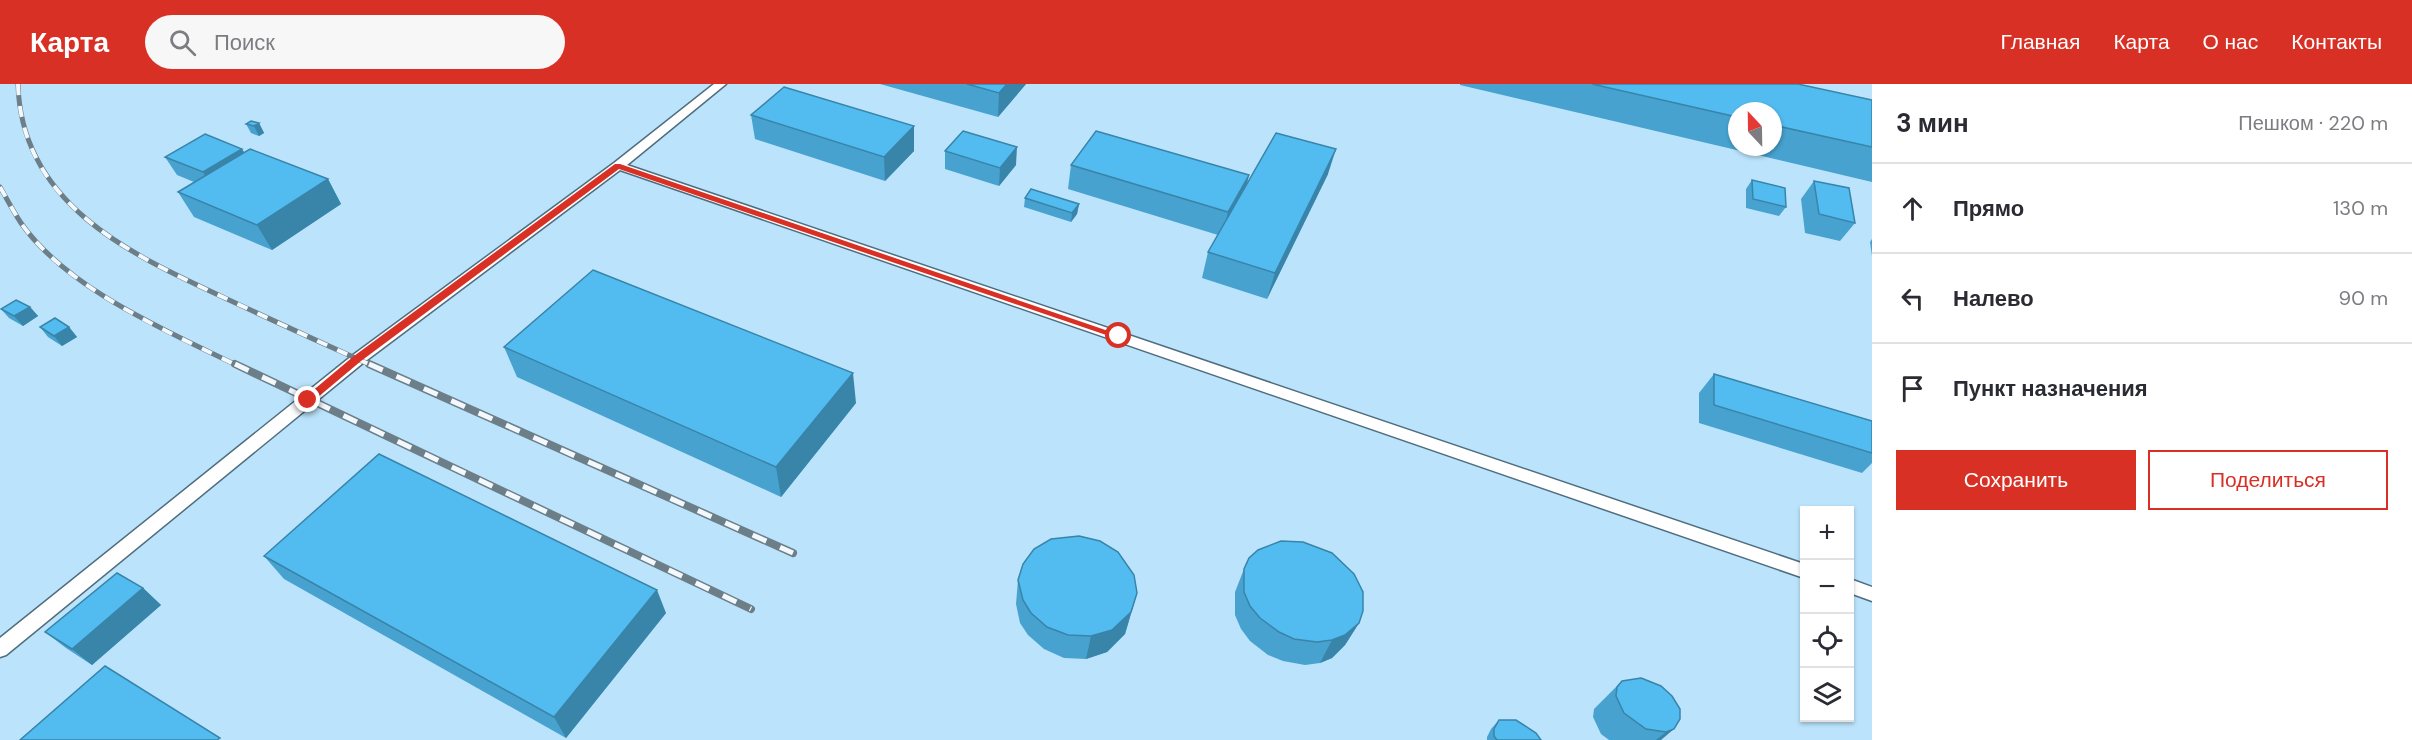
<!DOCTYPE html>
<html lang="ru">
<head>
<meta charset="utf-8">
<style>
	:root { --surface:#fff; --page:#f7f7f7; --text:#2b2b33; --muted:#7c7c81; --line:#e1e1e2; --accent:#d93025 }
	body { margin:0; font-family:"DM Sans",sans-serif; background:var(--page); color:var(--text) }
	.controls { position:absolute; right:18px; bottom:18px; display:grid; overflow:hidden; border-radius:0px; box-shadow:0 2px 4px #0004 }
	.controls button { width:54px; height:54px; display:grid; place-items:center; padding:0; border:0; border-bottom:2px solid var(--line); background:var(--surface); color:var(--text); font:30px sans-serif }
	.compass { position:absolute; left:1728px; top:18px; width:54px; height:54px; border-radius:50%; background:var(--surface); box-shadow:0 2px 4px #0004; rotate:338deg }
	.stop { position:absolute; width:18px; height:18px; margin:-14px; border:4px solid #d93025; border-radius:50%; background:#fff }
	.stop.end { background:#d93025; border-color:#fff; box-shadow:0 2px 6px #0008 }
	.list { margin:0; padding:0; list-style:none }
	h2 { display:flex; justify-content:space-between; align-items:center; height:78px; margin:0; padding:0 24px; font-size:26px }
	h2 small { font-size:20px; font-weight:400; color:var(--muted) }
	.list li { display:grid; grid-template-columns:39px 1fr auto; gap:18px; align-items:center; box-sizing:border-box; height:90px; padding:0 24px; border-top:2px solid var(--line) }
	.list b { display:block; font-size:22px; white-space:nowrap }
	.list em { font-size:20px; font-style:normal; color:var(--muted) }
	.actions { display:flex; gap:12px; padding:18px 24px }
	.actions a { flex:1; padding:14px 0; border:2px solid var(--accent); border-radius:0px; text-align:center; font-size:21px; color:var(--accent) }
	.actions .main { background:var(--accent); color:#fff }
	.icon { flex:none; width:33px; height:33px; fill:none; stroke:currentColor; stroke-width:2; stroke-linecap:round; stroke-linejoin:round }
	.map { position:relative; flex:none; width:1872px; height:656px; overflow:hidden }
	header { display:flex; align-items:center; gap:36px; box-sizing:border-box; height:84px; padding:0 30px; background:var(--accent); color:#fff }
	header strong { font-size:28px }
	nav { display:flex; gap:33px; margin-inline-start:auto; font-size:21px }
	.search { width:420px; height:54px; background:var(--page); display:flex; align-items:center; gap:15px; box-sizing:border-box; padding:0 21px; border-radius:33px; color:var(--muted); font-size:22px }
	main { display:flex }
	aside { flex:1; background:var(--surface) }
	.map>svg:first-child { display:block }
	.built { fill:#bbe4fc; fill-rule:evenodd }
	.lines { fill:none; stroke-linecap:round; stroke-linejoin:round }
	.service-casing { stroke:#4f6d7e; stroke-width:3 }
	.service { fill:#fff; fill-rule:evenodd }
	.rail-far1-casing { stroke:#6c7e88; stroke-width:5 }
	.rail-casing { stroke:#6c7e88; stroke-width:8 }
	.rail-far1 { stroke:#f2f8fc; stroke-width:4; stroke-dasharray:11; stroke-linecap:butt }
	.rail { stroke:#f2f8fc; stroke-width:5; stroke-dasharray:15; stroke-linecap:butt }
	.wall { fill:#47a2cf; fill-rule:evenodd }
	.shaded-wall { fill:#3984a9 }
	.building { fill:#52bcf1; stroke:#3984a9; stroke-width:1.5 }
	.route { fill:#d93025 }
</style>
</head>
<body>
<header>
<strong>Карта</strong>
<div class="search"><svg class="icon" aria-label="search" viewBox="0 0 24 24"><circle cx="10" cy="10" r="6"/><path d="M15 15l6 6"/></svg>Поиск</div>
<nav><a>Главная</a><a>Карта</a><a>О нас</a><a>Контакты</a></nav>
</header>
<main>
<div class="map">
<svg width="1872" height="656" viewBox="0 0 1872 656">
	<rect width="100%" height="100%" fill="#d4effe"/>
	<path class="built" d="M0 0H1872V656H0ZM1737 27H1773V63H1737ZM1804 426H1850V634H1804Z"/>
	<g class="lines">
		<defs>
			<g id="service">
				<path d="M714 0H726L627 81 1804 480V494L620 86 363 279 6 571 0 573V554L353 271 614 79Z"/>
				<path d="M1850 495 1872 503V517L1850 509Z"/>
			</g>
		</defs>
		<use href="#service" class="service-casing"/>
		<use href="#service" class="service"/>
		<defs>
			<g id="rail-far1">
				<path d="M18 0C21 121 132 171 227 215 276 238 324 260 373 282"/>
				<path d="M0 103C7 115 13 127 21 139 67 205 167 247 238 282"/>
			</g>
			<g id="rail">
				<path d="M235 280 751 525"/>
				<path d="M369 280 793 469"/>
			</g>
		</defs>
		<use href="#rail-far1" class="rail-far1-casing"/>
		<use href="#rail" class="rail-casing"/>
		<use href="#rail-far1" class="rail-far1"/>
		<use href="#rail" class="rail"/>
	</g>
	<g class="wall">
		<path d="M880 0H1026L998 33Z"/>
		<path d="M1460 0H1798L1872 16V98L1460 1ZM1737 27H1773V63H1737Z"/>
		<path d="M751 31 914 42V67L885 97 755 55Z"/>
		<path d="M259 39 264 49 259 52 251 49 246 40Z"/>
		<path d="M242 65 244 68 328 95 341 120 272 166 194 133 178 108 194 98 177 91 165 73Z"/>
		<path d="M945 67 1016 81 999 102 945 85Z"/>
		<path d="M1071 81 1249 91 1247 99 1328 90 1267 215 1202 194 1208 168 1218 151 1068 105Z"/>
		<path d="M1752 96 1786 123 1779 132 1746 124V105Z"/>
		<path d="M1814 97 1855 139 1840 157 1805 149 1801 115Z"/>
		<path d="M1025 114 1079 120 1077 130 1071 138 1024 123Z"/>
		<path d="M1872 155V172L1870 158Z"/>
		<path d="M30 223 38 232 23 242 9 234 1 225Z"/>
		<path d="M40 243H69L77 253 62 262 48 253Z"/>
		<path d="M504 263 856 319 781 413 517 293Z"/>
		<path d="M1714 290 1872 337V379L1862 389 1699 339V309Z"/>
		<path d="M264 472 666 529 566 654 284 495Z"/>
		<path d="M1244 485 1359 539 1345 561 1332 574 1320 579 1305 581 1283 577 1268 571 1250 557 1241 545 1235 531V508Z"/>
		<path d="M1018 496 1137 509 1125 550 1107 568 1086 575 1064 574 1044 565 1028 551 1020 539 1016 520Z"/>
		<path d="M143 504 161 521 92 581 66 564 45 548Z"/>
		<path d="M1622 597 1680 625 1661 656H1609L1601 650 1593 633 1594 625Z"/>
		<path d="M1499 636 1541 656H1487V653L1491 645Z"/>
	</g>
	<g class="shaded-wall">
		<path d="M1007 0H1026L998 33 999 9Z"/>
		<path d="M259 39 264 49 259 52 254 42Z"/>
		<path d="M914 42V67L885 97 884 73Z"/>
		<path d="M1017 63 1016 81 999 102 1000 84Z"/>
		<path d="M242 65 252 83 214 107 203 88Z"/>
		<path d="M1336 65 1328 90 1267 215 1275 189Z"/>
		<path d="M1249 91 1243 116 1222 153 1228 128Z"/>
		<path d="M328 95 341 120 272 166 257 141Z"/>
		<path d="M1079 120 1077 130 1071 138 1072 129Z"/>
		<path d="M30 223 38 232 23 242 14 232Z"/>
		<path d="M69 243 77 253 62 262 54 252Z"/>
		<path d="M853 289 856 319 781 413 776 383Z"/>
		<path d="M143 504 161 521 92 581 72 565Z"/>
		<path d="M657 506 666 529 566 654 554 633Z"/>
		<path d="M1137 509 1125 550 1107 568 1086 575 1091 552Z"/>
		<path d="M1359 539 1345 561 1332 574 1320 579 1332 556Z"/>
		<path d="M1674 645 1661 656H1656L1666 648Z"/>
	</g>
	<g class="building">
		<path d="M967 0H1007L999 9Z"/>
		<path d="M1592 0H1798L1872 16V63L1773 41V27H1737V33Z"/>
		<path d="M784 3 914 42 884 73 751 31Z"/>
		<path d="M251 37 259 39 254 42 246 40Z"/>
		<path d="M963 47 1017 63 1000 84 945 67Z"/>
		<path d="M1096 47 1249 91 1228 128 1071 81Z"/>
		<path d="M1276 49 1336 65 1275 189 1208 168Z"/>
		<path d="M205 50 242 65 203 88 165 73Z"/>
		<path d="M250 65 328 95 257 141 178 108Z"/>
		<path d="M1752 96 1785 104 1786 123 1753 115Z"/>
		<path d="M1814 97 1849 104 1855 139 1819 130Z"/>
		<path d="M1031 105 1079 120 1072 129 1025 114Z"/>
		<path d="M593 186 853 289 776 383 504 263Z"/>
		<path d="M16 216 30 223 14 232 1 225Z"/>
		<path d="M55 234 69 243 54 252 40 243Z"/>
		<path d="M1714 290 1872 337V369L1714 321Z"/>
		<path d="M379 370 657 506 554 633 264 472Z"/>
		<path d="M1079 452 1100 457 1118 468 1134 491 1137 509 1131 528 1112 546 1091 552 1068 551 1047 543 1031 529 1023 516 1018 496 1023 480 1034 465 1051 455Z"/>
		<path d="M1281 457 1303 458 1332 469 1354 490 1363 508V527L1359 539 1345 551 1332 556 1317 558 1294 555 1279 548 1260 534 1250 522 1244 508V485L1249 474 1258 466Z"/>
		<path d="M117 489 143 504 72 565 45 548Z"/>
		<path d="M105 582 220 654 217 656H20Z"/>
		<path d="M1641 594 1661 602 1672 612 1680 625V635L1674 645 1666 648 1646 645 1624 629 1616 612 1617 603 1622 597Z"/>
		<path d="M1499 636H1516L1536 649 1541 656H1497L1494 652V645Z"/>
	</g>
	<path class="route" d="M615 80H620L1123 252 1115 254 619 85 361 277 311 319H304V314L354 272Z"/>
</svg>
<div class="controls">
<button>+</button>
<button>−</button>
<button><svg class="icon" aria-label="locate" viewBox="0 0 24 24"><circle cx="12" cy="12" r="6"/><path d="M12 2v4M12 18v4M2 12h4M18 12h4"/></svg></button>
<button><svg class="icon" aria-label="layers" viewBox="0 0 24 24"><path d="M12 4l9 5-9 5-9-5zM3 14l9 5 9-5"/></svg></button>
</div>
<svg class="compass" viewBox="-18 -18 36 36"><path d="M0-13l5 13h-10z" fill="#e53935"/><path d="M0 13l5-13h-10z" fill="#7c7c81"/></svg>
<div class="stop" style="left:1119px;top:252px"></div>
<div class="stop end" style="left:308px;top:316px"></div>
</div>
<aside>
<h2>3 мин<small>Пешком · 220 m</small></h2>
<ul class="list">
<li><svg class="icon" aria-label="ahead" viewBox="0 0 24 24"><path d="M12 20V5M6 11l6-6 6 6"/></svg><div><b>Прямо</b></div><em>130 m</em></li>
<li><svg class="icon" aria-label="left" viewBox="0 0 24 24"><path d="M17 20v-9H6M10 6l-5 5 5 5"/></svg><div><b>Налево</b></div><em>90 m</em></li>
<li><svg class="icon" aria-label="arrive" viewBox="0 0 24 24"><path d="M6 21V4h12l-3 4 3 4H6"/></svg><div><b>Пункт назначения</b></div></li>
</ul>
<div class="actions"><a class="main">Сохранить</a><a>Поделиться</a></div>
</aside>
</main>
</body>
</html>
